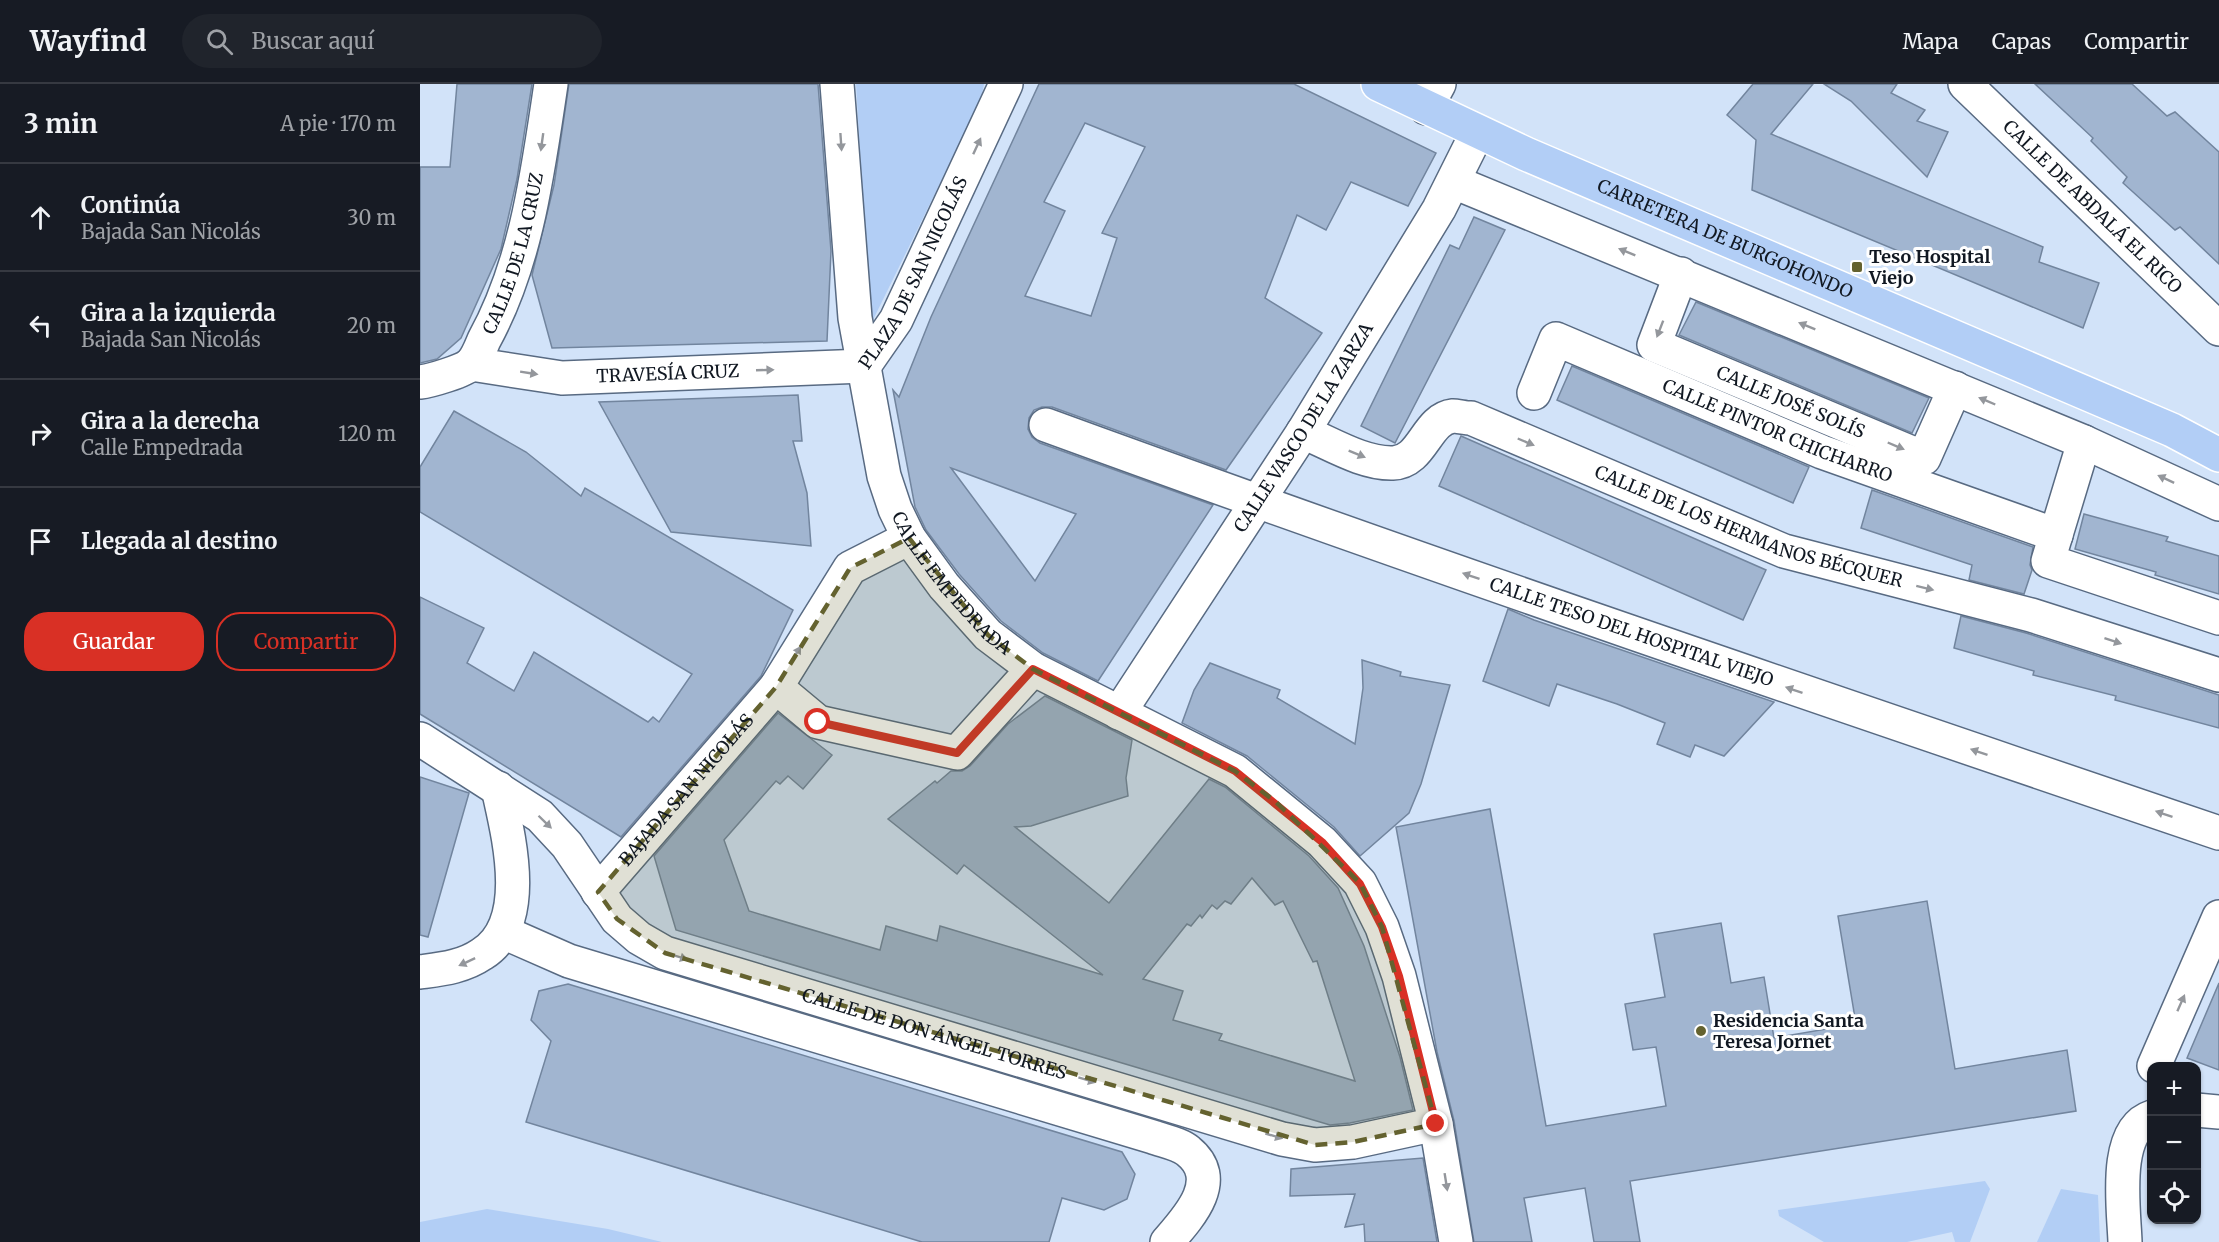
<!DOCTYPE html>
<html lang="es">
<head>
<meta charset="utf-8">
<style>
	:root { --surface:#171b24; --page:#20242c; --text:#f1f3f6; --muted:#9ea1a6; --line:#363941; --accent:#d93025 }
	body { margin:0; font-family:Merriweather,serif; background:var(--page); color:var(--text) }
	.controls { position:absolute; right:18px; bottom:18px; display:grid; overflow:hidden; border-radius:12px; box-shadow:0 2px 4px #0004 }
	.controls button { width:54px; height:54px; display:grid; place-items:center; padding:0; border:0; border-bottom:2px solid var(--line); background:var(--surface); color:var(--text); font:30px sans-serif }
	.stop { position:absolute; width:18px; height:18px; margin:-14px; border:4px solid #d93025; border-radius:50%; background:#fff }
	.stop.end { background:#d93025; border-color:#fff; box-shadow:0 2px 6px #0008 }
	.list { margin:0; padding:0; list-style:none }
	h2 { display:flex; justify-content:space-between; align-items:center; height:78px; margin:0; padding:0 24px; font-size:26px }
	h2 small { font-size:20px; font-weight:400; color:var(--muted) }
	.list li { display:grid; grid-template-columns:39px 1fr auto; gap:18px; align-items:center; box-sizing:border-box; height:108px; padding:0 24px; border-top:2px solid var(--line) }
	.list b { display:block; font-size:22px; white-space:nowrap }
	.list p { margin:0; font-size:20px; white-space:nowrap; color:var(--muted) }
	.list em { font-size:20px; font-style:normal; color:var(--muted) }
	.actions { display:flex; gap:12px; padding:18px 24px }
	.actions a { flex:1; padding:14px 0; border:2px solid var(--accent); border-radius:24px; text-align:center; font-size:21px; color:var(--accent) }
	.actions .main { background:var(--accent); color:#fff }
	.icon { flex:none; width:33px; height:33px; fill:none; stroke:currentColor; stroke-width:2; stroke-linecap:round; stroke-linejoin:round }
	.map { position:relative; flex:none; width:1799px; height:1158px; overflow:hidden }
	header { display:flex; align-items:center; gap:36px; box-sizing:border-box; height:84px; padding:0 30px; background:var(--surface); border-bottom:2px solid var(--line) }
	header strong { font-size:28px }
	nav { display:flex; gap:33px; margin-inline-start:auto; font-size:21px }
	.search { width:420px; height:54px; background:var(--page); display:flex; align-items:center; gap:15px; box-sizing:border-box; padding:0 21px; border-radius:33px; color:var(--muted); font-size:22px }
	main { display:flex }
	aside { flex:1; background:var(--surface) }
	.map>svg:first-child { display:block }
	.green { fill:#b2cef5 }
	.building { fill:#a1b5d0; stroke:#72859e; stroke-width:1.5; fill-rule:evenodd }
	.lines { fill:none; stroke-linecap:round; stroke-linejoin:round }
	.minor-casing { stroke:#586a82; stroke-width:36 }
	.major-casing { stroke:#fff; stroke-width:36 }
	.minor { stroke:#fff; stroke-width:33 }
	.major { stroke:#b2cef6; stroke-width:33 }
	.oneway { fill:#94979c }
	.route { stroke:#d93025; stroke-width:8 }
	.marked { fill:#64622f; fill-opacity:0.2; stroke:#64622f; stroke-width:4.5; stroke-dasharray:12 8; stroke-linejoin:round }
	.poi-dot { fill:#64622f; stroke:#fff; stroke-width:2 }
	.labels { text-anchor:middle; stroke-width:6; stroke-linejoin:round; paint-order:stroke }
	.street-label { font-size:18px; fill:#111822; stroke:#fff }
	.poi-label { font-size:18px; font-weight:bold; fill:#111822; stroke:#fff; text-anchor:start }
</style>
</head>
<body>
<header>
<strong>Wayfind</strong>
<div class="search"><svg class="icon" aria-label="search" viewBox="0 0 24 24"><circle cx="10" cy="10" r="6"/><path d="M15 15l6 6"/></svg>Buscar aquí</div>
<nav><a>Mapa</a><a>Capas</a><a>Compartir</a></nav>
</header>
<main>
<aside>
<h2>3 min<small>A pie · 170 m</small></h2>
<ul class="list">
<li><svg class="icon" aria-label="ahead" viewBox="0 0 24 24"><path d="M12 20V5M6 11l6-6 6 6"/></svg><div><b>Continúa</b><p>Bajada San Nicolás</p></div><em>30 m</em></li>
<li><svg class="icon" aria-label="left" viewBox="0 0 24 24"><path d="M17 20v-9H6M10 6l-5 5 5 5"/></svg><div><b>Gira a la izquierda</b><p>Bajada San Nicolás</p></div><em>20 m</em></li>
<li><svg class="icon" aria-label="right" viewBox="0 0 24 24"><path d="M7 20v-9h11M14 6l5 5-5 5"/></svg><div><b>Gira a la derecha</b><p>Calle Empedrada</p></div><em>120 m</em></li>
<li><svg class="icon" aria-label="arrive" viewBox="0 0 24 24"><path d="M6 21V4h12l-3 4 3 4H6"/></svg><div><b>Llegada al destino</b></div></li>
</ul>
<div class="actions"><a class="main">Guardar</a><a>Compartir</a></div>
</aside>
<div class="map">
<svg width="1799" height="1158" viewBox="0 0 1799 1158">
	<rect width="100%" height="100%" fill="#d2e3f9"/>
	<g class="green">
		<path d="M436 0H564L561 16 450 242Z"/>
		<path d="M1565 1097 1570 1105 1550 1158H1535L1532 1148 1487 1158H1404L1359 1132 1358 1126Z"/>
		<path d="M1641 1105 1678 1111 1680 1158H1617Z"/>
		<path d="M67 1125 188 1145 242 1158H0V1138Z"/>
	</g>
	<g class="building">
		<path d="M37 0H112L97 95 81 165 41 254 17 275 0 279V83H30Z"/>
		<path d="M149 0H398L411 167 407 257 132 264 112 191 134 101Z"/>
		<path d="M619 0H874L1016 69 988 122 931 98 906 146 877 131 845 214 902 249 806 386 632 323H622L614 326 609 334 608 345 612 353 620 359 793 421 678 597 623 569 581 537 539 490 506 446 495 423 473 306 479 313 511 233ZM665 39 725 63 682 149 697 154 671 232 605 212 645 127 624 118ZM531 384 656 430 615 497Z"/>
		<path d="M1333 0H1393L1351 50 1623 163 1619 178 1679 199 1663 244 1332 106 1336 56 1307 31Z"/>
		<path d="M1404 0H1477L1471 9 1505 26 1497 37 1528 48 1507 93 1431 17Z"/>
		<path d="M1615 0H1712L1747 32 1755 28 1799 68V180L1760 143 1755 146 1703 99 1707 93 1671 57 1673 54Z"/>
		<path d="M1054 133 1085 146 975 359 941 342 1030 161 1039 165Z"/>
		<path d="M1276 218 1509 314 1492 349 1259 251Z"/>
		<path d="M1152 282 1389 383 1373 419 1137 316Z"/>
		<path d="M378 311 382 357H373L387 409 391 462 251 448 179 318Z"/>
		<path d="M34 327 106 368 161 412 165 404 373 526 341 592 201 753 0 630V513L64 544 47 579 94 607 114 568 228 638 233 633 239 638 272 590 0 428V383Z"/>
		<path d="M1041 352 1346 486 1323 536 1019 402Z"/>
		<path d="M1452 406 1613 463 1610 481 1612 486 1604 510 1549 496 1552 481 1441 444Z"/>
		<path d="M1664 430 1748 453 1746 457 1799 472V510L1735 491 1736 488 1655 465Z"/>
		<path d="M1088 525 1114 536 1354 618 1304 672 1275 661 1270 673 1237 660 1245 639 1197 620 1137 600 1129 622 1063 597Z"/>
		<path d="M1541 532 1606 549 1799 611V644L1695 616 1696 612 1613 591 1614 587 1534 564Z"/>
		<path d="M942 576 981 588 980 592 1030 601 1001 700 989 729 940 772 914 743 827 672 762 639 774 606 790 579 860 606 857 614 935 660 943 604Z"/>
		<path d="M625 612 712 656 706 694 708 712 611 742 595 743 689 819 789 695 805 703 889 772 918 804 944 862 980 973 993 1026 930 1039 910 1041 256 846 234 772 358 629 412 671 383 705 368 692 360 700 356 697 304 756 329 827 460 866 466 842 517 857 520 842 683 891 544 781 537 790 468 735 515 697 517 699 531 687H542L550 682 588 640ZM832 794 855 821 863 817 893 878 897 877 935 997 799 956 802 950 753 936 763 907 723 895 767 840 771 842 780 831 782 834 792 821 797 825 805 817 811 820Z"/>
		<path d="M0 693 49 709 8 853 0 851Z"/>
		<path d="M1070 725 1126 1042 1246 1022 1236 963 1213 966 1205 920 1245 913 1234 850 1301 839 1311 899 1344 893 1354 954 1436 940 1418 832 1507 817 1535 985 1647 966 1656 1027 1210 1097 1220 1158H1174L1165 1104 1104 1114 1112 1158H1054L1034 1037 1017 968 976 743Z"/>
		<path d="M1799 899V986L1767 974Z"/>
		<path d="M148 900 702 1068 715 1090 707 1115 684 1126 642 1114 629 1158H502L106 1038 131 957 111 936 119 907Z"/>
		<path d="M1003 1074 1017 1158H945L944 1140 925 1143 935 1110 870 1112 871 1085Z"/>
	</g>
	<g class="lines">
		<defs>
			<g id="minor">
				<path id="s1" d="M417 0 435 234 464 392 475 425 489 454 524 502 568 551 613 585 815 687 902 758 940 799 962 843 979 892 1016 1040 1036 1158"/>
				<path id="s2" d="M1545 0 1799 245"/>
				<path d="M1006 24 1019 0"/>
				<path d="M1034 98 1664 358 1799 420"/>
				<path id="s3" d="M1261 190 1234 261 1504 374 1535 304"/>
				<path id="s4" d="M51 280 142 294 444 282"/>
				<path id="s5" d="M444 282 476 236 586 0"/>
				<path id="s6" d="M0 298C10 297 44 287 51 280 57 274 61 263 64 256 107 178 118 86 131 0"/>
				<path id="s7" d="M1114 309 1136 255 1402 368 1636 451"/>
				<path id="s8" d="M626 341C1015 483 1407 616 1799 749"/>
				<path id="s9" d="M883 348C910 359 943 380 973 379 1003 378 1006 335 1033 332 1038 332 1045 334 1051 334L1364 467 1611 531 1799 591"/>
				<path d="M1664 358 1628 477 1799 534"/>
				<path d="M356 603 398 638 537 669 613 585"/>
				<path id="s10" d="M699 629 883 348 1019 125 1057 49"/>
				<path id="s11" d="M0 655 120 732 147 761 197 835 219 854 245 869 862 1055 895 1061 933 1058 1016 1040"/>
				<path id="s12" d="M178 808 356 603 430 484 489 454"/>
				<path d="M83 848 149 877 733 1053C744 1057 760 1060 768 1067 804 1096 768 1134 747 1158"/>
				<path d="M0 888C22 885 43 883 62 870 112 839 88 750 78 704"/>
				<path d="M1734 982 1799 833"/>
				<path d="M1776 1026 1799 1028"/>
				<path d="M1705 1158C1704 1125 1692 1046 1732 1033"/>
			</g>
			<g id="major">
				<path id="s13" d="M958 0 1106 70 1752 346 1799 371"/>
			</g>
		</defs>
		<use href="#minor" class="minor-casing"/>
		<use href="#major" class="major-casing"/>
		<use href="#minor" class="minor"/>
		<use href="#major" class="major"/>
	</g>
	<defs><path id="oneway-solid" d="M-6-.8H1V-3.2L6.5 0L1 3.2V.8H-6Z" transform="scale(1.5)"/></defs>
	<g class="oneway">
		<use href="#oneway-solid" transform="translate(122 58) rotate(98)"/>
		<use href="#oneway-solid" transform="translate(421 58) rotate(86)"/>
		<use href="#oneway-solid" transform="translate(557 62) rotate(-65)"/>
		<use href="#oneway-solid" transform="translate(1207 168) rotate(-158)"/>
		<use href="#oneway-solid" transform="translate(1387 242) rotate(-158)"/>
		<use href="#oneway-solid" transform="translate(1240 245) rotate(111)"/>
		<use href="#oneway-solid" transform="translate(345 286) rotate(-2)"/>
		<use href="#oneway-solid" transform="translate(109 289) rotate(9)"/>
		<use href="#oneway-solid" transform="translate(1567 317) rotate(-157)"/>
		<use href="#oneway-solid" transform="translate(1106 358) rotate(23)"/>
		<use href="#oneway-solid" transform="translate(1476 362) rotate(23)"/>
		<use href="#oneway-solid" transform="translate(937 370) rotate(22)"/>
		<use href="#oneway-solid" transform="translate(1746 395) rotate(-155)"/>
		<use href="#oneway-solid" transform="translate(1051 492) rotate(-161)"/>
		<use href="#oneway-solid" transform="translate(1505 504) rotate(14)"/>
		<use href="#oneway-solid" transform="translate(1693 557) rotate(18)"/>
		<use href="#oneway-solid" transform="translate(376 570) rotate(-58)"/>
		<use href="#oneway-solid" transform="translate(1374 606) rotate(-161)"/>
		<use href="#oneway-solid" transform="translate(1559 668) rotate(-161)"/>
		<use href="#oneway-solid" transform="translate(1744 730) rotate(-161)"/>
		<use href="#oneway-solid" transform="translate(125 738) rotate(44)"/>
		<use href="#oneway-solid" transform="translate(259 873) rotate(17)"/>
		<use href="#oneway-solid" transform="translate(47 878) rotate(155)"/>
		<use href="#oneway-solid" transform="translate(1761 919) rotate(-66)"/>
		<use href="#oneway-solid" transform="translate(667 996) rotate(17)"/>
		<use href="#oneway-solid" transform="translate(854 1052) rotate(16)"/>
		<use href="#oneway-solid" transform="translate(1026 1098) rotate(81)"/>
	</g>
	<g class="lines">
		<path class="route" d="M398 638 537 669 613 585 815 687 902 758 940 800 962 843 979 892 1016 1040"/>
	</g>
	<path class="marked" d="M489 454 568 551 613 585 815 687 856 718 940 799 962 843 1016 1040 933 1058 895 1061 245 869 197 835 178 808 356 603 430 484Z"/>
	<g class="poi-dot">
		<rect x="1431" y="177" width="12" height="12" rx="3"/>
		<circle cx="1281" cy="947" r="6"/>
	</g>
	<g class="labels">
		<g class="street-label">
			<text dy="6" stroke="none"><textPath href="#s2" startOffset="177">CALLE DE ABDALÁ EL RICO</textPath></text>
			<text dy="6" stroke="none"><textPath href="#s13" startOffset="380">CARRETERA DE BURGOHONDO</textPath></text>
			<text dy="6" stroke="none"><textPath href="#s6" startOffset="174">CALLE DE LA CRUZ</textPath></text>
			<text dy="6" stroke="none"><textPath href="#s5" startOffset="106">PLAZA DE SAN NICOLÁS</textPath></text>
			<text dy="6" stroke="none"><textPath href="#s4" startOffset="198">TRAVESÍA CRUZ</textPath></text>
			<text dy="6" stroke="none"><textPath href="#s3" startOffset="224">CALLE JOSÉ SOLÍS</textPath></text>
			<text dy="6" stroke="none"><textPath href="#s10" startOffset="340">CALLE VASCO DE LA ZARZA</textPath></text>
			<text dy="6" stroke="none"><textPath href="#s7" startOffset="298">CALLE PINTOR CHICHARRO</textPath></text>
			<text dy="6" stroke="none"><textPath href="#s9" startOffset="492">CALLE DE LOS HERMANOS BÉCQUER</textPath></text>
			<text dy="6" stroke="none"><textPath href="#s1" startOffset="524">CALLE EMPEDRADA</textPath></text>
			<text dy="6" stroke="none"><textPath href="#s8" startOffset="621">CALLE TESO DEL HOSPITAL VIEJO</textPath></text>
			<text dy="6" stroke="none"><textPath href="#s12" startOffset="135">BAJADA SAN NICOLÁS</textPath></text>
			<text dy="6" stroke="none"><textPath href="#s11" startOffset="612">CALLE DE DON ÁNGEL TORRES</textPath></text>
		</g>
		<g class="poi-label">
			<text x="1449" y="179">Teso Hospital<tspan x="1449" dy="21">Viejo</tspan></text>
			<text x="1293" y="943">Residencia Santa<tspan x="1293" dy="21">Teresa Jornet</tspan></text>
		</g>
	</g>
</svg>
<div class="controls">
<button>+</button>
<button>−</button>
<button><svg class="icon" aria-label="locate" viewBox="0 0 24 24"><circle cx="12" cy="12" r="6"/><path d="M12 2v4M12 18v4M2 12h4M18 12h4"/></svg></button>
</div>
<div class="stop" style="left:398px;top:638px"></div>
<div class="stop end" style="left:1016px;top:1040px"></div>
</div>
</main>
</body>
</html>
